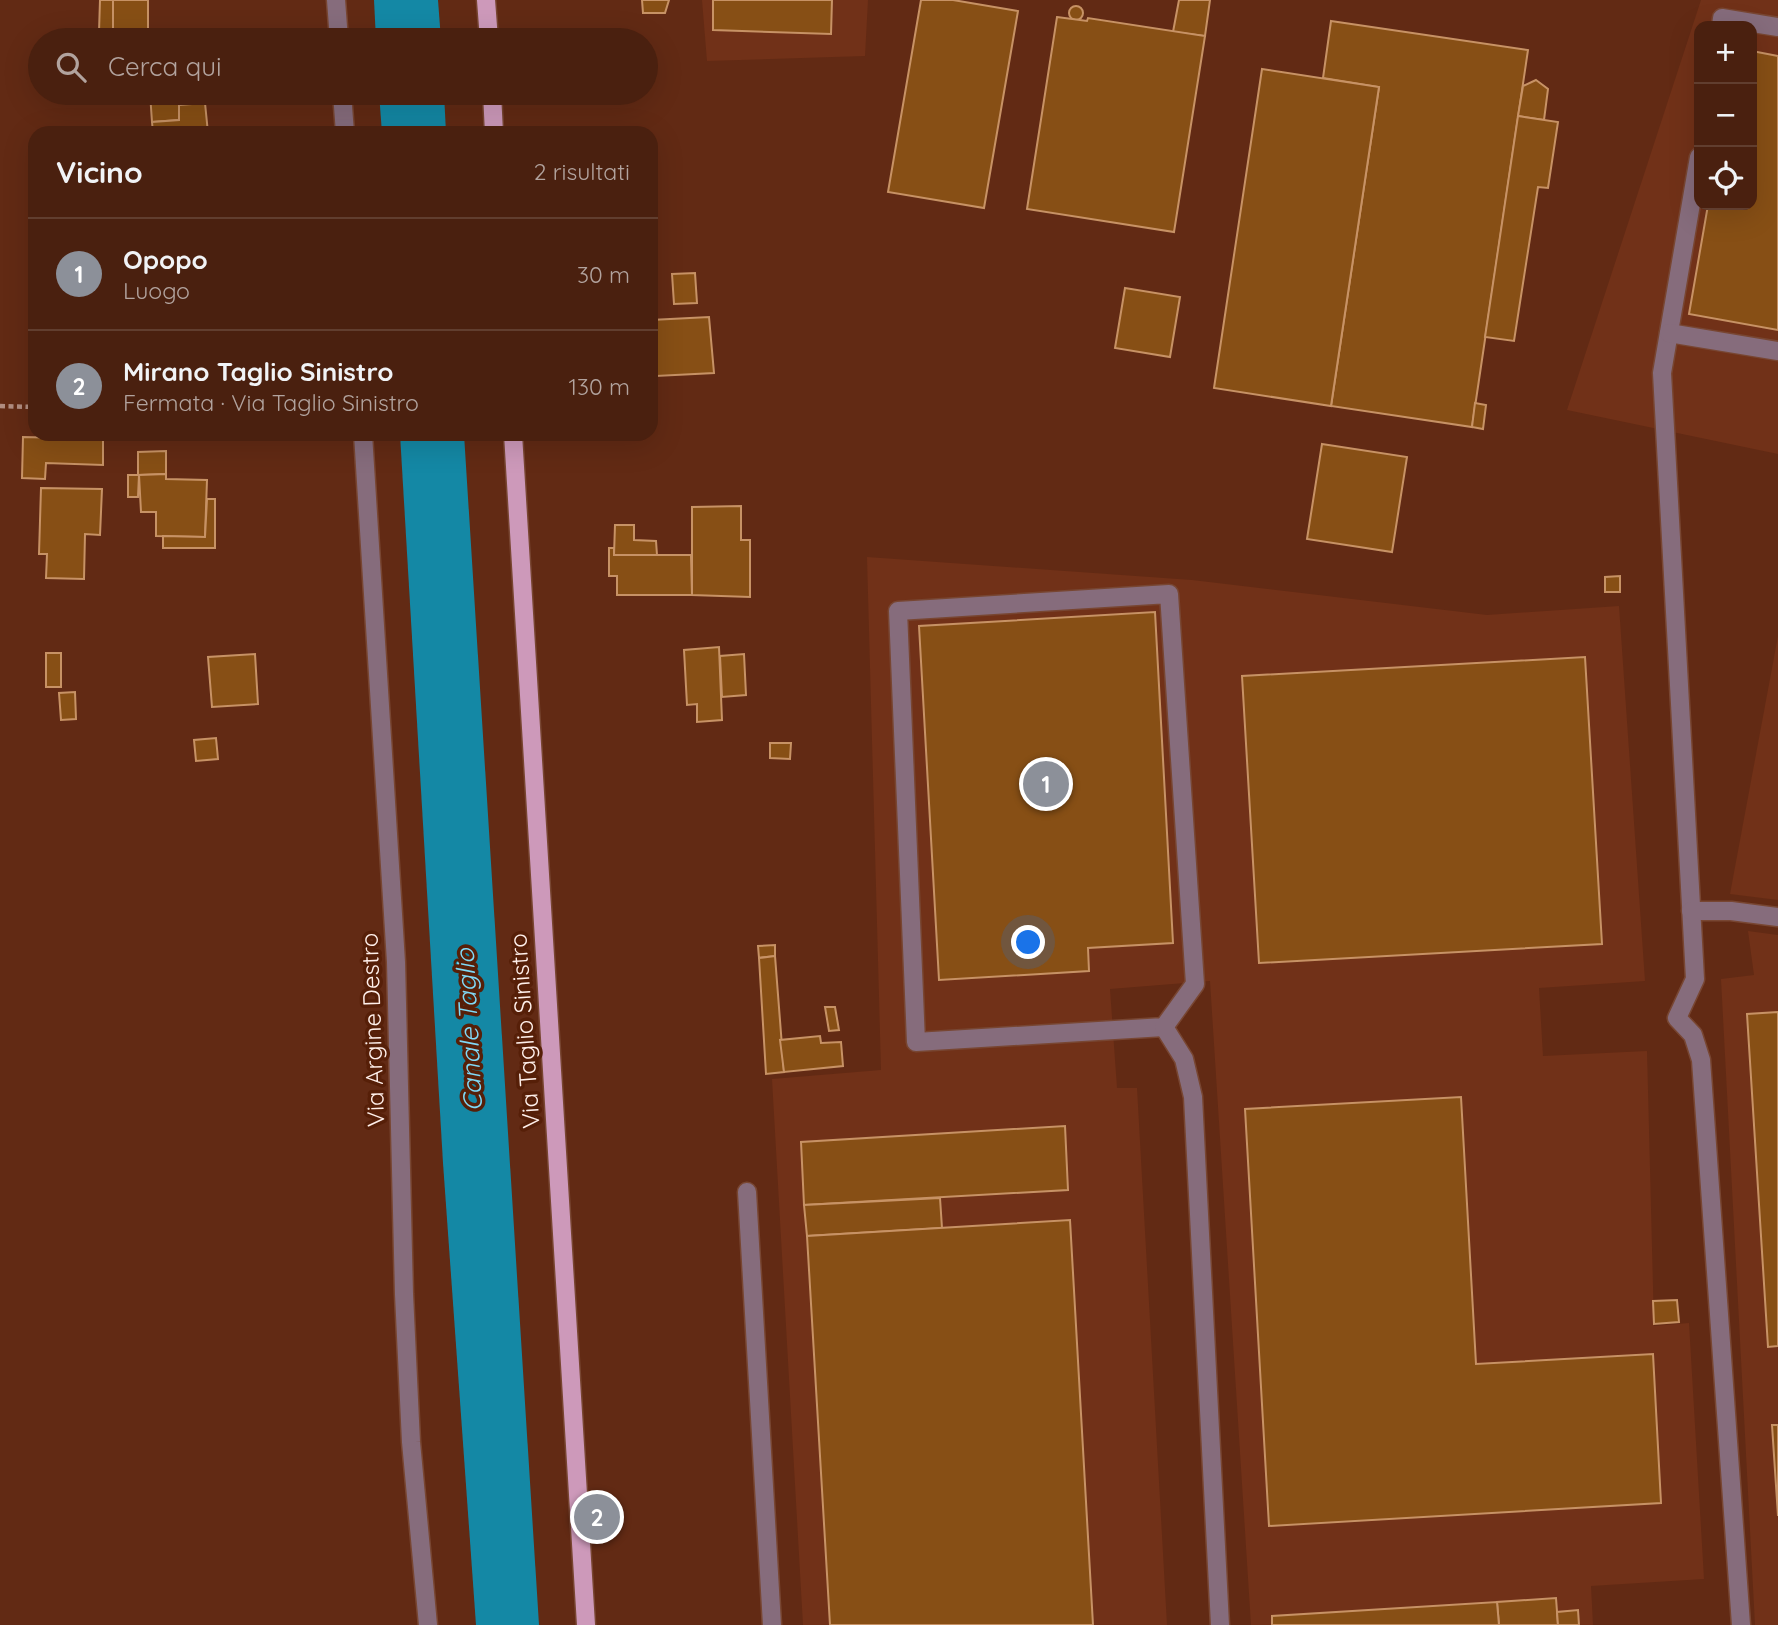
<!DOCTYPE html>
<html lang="it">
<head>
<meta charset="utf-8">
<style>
	:root { --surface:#4a200f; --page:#512818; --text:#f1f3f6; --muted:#b2a39e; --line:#613e2f; --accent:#8c9099 }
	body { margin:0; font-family:Quicksand,sans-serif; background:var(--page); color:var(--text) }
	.controls { position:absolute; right:21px; top:21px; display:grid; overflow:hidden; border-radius:14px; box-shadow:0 7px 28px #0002 }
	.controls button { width:63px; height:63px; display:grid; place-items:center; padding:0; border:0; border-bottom:2px solid var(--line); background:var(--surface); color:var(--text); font:35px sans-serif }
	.you { position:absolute; left:1029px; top:943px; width:24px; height:24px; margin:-18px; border:5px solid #fff; border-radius:50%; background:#1a73e8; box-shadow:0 0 0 10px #1a73e833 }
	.badge { display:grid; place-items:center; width:46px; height:46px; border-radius:50%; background:var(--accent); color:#fff; font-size:23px; font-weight:700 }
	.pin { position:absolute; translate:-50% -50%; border:4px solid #fff; box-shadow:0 2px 7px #0006 }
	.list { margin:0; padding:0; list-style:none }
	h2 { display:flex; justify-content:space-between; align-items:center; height:91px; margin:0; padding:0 28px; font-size:30px }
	h2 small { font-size:23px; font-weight:400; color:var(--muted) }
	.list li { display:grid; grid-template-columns:46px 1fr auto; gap:21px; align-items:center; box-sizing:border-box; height:112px; padding:0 28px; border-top:2px solid var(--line) }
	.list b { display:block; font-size:26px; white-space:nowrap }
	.list p { margin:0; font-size:23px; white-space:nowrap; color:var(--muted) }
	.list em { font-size:23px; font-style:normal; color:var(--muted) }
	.icon { flex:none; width:38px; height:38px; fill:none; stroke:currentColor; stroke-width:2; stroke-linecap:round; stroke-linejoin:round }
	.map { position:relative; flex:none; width:1778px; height:1625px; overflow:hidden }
	.search { position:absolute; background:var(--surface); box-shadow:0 7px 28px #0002; left:28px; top:28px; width:630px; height:77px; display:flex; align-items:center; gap:18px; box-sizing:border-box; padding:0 24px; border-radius:38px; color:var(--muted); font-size:26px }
	.panel { position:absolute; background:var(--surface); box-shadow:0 7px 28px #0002; left:28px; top:126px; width:630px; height:315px; border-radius:21px }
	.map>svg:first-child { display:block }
	.built { fill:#713118; fill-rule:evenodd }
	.water { fill:#1488a5 }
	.building { fill:#874f15; stroke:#c79265; stroke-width:2 }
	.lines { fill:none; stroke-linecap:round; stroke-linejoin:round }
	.minor-casing { stroke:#784632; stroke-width:21 }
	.major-casing { stroke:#784632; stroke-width:21 }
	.path { stroke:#b18d80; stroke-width:4.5; stroke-dasharray:5 3.5; stroke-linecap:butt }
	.minor { stroke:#866c7c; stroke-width:18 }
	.major { stroke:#cd99ba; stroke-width:18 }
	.labels { text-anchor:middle; stroke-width:7; stroke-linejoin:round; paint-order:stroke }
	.street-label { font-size:24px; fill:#fff0eb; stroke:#561f08 }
	.water-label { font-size:26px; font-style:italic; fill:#80d9f6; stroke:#561f08 }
</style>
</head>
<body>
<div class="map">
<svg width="1778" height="1625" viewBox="0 0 1778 1625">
	<rect width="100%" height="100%" fill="#622a14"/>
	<g class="built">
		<path d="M702 0H868L865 56 707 61Z"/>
		<path d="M1701 0H1778V454L1567 410ZM1699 26H1752V205H1699Z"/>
		<path d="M867 557 1192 580 1487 615 1619 606 1645 981 1539 988 1543 1056 1647 1051 1654 1326 1689 1323 1704 1579 1591 1586 1593 1625H1251L1210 981 1110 989 1117 1088H1137L1167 1625H803L772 1079 881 1070Z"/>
		<path d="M1778 636V900L1730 894Z"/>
		<path d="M1748 931 1778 935V1625H1755L1721 979 1754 975Z"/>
	</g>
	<g class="water">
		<path d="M374 0H438L441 40H376Z"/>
		<path d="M379 93H444L446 133H382Z"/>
		<path d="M400 434H464L539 1625H476L443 1163Z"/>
	</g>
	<g class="building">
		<path d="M100 0H113V31L99 32Z"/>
		<rect x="113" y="0" width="35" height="31"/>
		<path d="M642 0H669L665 13H643Z"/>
		<path d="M713 0H832L831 34 713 30Z"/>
		<path d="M921 0H953L1018 11 984 208 888 192Z"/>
		<path d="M1179 0H1210L1205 36 1173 32Z"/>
		<circle cx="1076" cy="13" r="7"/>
		<path d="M1057 17 1087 21 1088 18 1205 36 1174 232 1027 209Z"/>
		<path d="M1331 21 1528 50 1472 427 1331 406 1379 87 1323 78Z"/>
		<path d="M1752 51 1778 56V330L1689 314 1708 205H1752Z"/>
		<path d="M1262 69 1379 87 1331 406 1214 388Z"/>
		<path d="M1536 80 1548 89 1544 120 1518 116 1523 86Z"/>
		<path d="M150 93H204L205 103 179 105V120L152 122Z"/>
		<path d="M205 103 208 133H153L152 122 179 120V105Z"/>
		<path d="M1518 116 1558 122 1548 188 1538 187 1514 341 1485 337Z"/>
		<path d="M695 273 697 303 674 304 672 274Z"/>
		<path d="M1125 288 1180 297 1170 357 1115 348Z"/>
		<path d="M709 317 714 373 656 376 651 320Z"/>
		<path d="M1475 403 1486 405 1483 429 1472 427Z"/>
		<path d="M23 437 103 439V465L46 463 45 479 22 478Z"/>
		<path d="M1322 444 1407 457 1392 552 1307 539Z"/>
		<path d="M166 451V474L139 475 138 497H128V475H138V452Z"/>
		<path d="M166 474V479L207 480 205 537 156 536V512H141L139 475Z"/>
		<path d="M41 488 102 489 100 535 85 534 84 579 46 578 47 554H39Z"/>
		<path d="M207 499H215V548H163V536L205 537Z"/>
		<path d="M741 506V540H750V597L692 595V507Z"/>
		<path d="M615 525H634V540L656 541 657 555H614Z"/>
		<path d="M609 548H614V555H691L692 595H617V576H609Z"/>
		<path d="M1620 576V592H1605V577Z"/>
		<path d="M1155 612 1173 943 1088 948 1089 971 939 980 919 626Z"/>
		<path d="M719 647 722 720 697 722V704L687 705 684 650Z"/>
		<rect x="46" y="653" width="15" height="34"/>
		<path d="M255 654 258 704 212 707 208 657Z"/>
		<path d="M744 654 746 695 722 697 720 656Z"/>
		<path d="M1585 657 1602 944 1259 963 1242 676Z"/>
		<path d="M75 692 76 719 61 720 59 693Z"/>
		<path d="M216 738 218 759 196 761 194 740Z"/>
		<path d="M770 743H791L790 759 770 758Z"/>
		<path d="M775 945V956L759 958 758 946Z"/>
		<path d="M775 956 784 1072 766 1074 759 958Z"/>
		<path d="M825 1007H835L839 1030 829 1031Z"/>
		<path d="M1778 1012V1346L1768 1347 1747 1014Z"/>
		<path d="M820 1036 821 1043 841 1042 843 1066 784 1072 780 1040Z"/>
		<path d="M1461 1097 1476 1364 1653 1354 1661 1503 1269 1526 1245 1109Z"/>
		<path d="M1065 1126 1068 1190 804 1205 801 1142Z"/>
		<path d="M940 1198 942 1228 807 1236 804 1205Z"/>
		<path d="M1070 1220 1093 1625H830L807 1236Z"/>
		<path d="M1677 1300 1679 1322 1654 1324 1653 1301Z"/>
		<path d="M1772 1425H1778V1516Z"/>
		<path d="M1556 1598 1558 1625H1499L1497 1602Z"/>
		<path d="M1497 1602 1499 1625H1272V1616Z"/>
		<path d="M1578 1610 1579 1625H1558L1557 1612Z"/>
	</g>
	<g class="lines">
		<defs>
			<g id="minor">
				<path d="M336 0 339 40"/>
				<path d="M1721 26 1722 18 1778 27"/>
				<path d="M342 93 345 133"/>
				<path d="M1699 157 1662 373 1695 979 1677 1018 1693 1035 1701 1060 1741 1625"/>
				<path d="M1669 333 1778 351"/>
				<path d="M363 434 396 962 404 1294 411 1442 428 1625"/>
				<path d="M1169 594 1195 984 1164 1027 916 1042 898 611Z"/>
				<path d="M1691 911H1731L1778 917"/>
				<path d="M1164 1027 1184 1059 1193 1097 1220 1625"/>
				<path d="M747 1192 772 1625"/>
			</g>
			<g id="major">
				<path d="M486 0 489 40"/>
				<path d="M492 93 494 133"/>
				<path d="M513 434 586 1625"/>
			</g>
		</defs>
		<use href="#minor" class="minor-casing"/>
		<use href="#major" class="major-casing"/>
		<path class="path" d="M0 406 35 407"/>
		<use href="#minor" class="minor"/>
		<use href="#major" class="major"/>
	</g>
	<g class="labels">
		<g class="street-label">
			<text transform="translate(373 1030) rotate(-92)" y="8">Via Argine Destro</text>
			<text transform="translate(525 1031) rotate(-94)" y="8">Via Taglio Sinistro</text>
		</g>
		<g class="water-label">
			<text transform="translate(469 1030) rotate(-93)" y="9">Canale Taglio</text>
		</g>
	</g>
</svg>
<div class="controls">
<button>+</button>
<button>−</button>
<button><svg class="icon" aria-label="locate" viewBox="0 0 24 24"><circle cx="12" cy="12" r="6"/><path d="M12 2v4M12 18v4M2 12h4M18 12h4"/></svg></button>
</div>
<div class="you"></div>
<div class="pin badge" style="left:1046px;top:784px">1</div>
<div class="pin badge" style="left:597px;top:1517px">2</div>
<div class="search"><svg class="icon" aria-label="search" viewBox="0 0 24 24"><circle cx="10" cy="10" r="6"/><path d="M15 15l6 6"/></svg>Cerca qui</div>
<section class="panel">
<h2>Vicino<small>2 risultati</small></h2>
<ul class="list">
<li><span class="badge">1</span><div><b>Opopo</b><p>Luogo</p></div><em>30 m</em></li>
<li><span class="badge">2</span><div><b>Mirano Taglio Sinistro</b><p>Fermata · Via Taglio Sinistro</p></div><em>130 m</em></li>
</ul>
</section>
</div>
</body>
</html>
